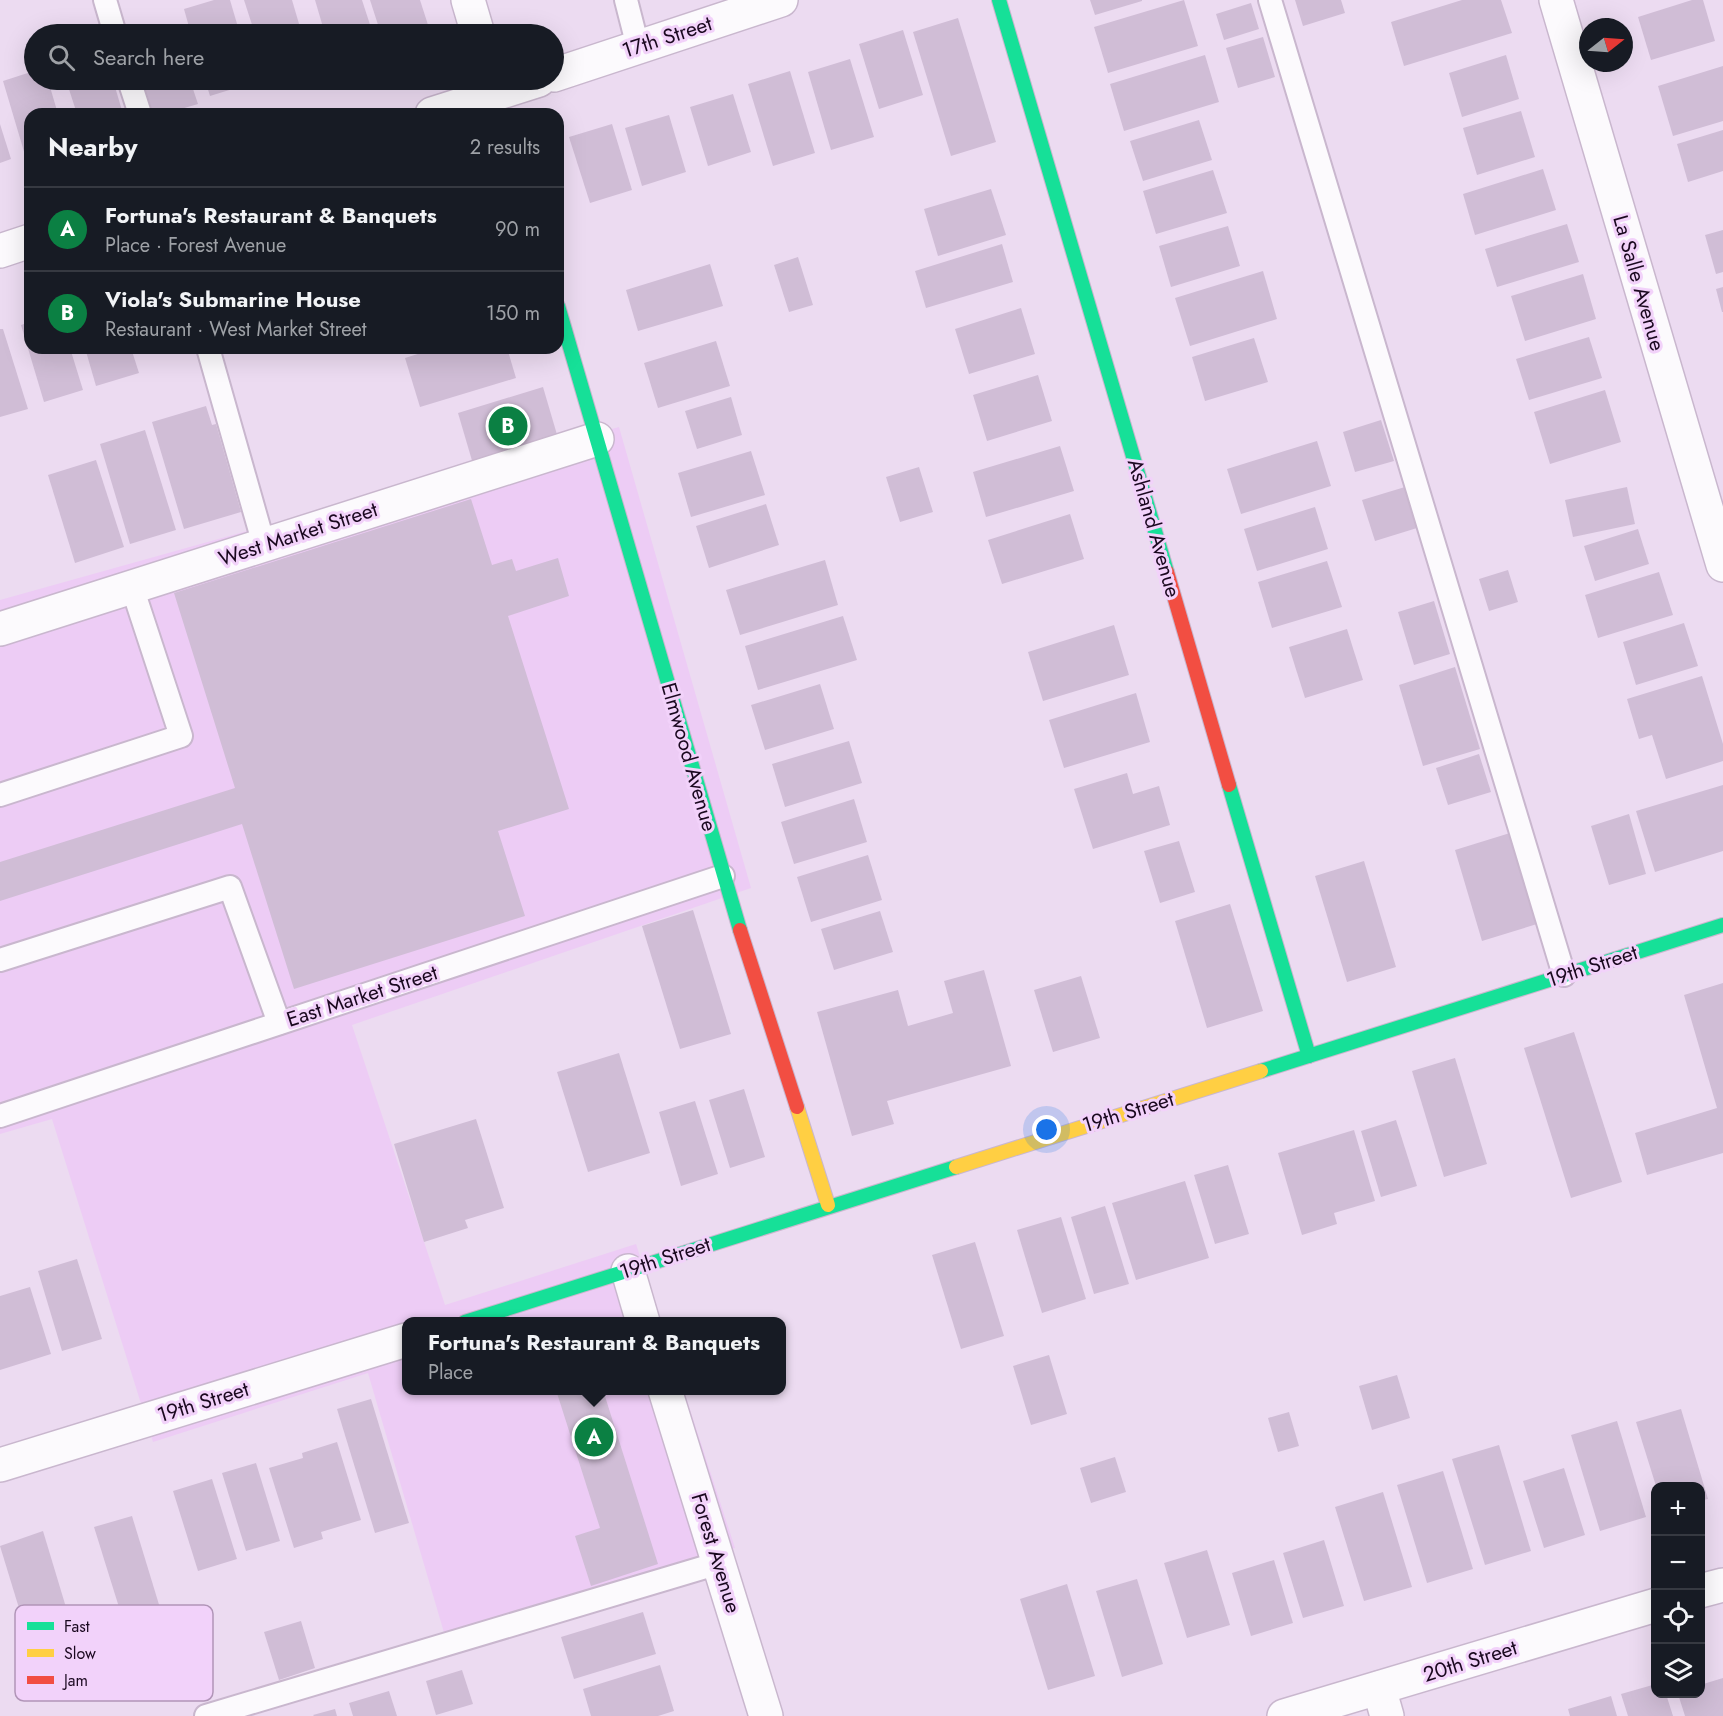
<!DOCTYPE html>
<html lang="en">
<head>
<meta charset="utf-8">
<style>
	:root { --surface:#171b24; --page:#20242c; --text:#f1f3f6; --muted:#9ea1a6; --line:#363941; --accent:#0b8043 }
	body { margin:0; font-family:Jost,sans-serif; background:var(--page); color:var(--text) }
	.controls { position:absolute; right:18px; bottom:18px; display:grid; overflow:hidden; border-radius:12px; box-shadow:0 6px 24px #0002 }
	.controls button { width:54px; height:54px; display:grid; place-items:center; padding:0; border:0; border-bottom:2px solid var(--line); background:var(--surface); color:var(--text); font:30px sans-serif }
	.compass { position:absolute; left:1579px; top:18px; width:54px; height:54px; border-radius:50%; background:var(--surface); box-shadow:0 6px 24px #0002; rotate:73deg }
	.you { position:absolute; left:1047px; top:1130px; width:21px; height:21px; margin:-15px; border:4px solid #fff; border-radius:50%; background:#1a73e8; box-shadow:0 0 0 9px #1a73e833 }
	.badge { display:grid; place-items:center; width:39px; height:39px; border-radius:50%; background:var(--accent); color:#fff; font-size:20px; font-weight:700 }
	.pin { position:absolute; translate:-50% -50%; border:3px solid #fff; box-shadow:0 2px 6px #0006 }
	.popup { position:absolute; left:402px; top:1317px; width:384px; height:78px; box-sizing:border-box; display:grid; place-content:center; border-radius:12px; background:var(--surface); filter:drop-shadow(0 2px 4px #0005); font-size:20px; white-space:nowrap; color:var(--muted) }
	.popup b { font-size:22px; color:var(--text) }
	.popup::after { content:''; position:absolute; left:50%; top:100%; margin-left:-12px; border:12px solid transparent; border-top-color:var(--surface) }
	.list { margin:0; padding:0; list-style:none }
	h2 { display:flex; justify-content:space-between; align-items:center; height:78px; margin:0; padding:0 24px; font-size:26px }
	h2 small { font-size:20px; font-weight:400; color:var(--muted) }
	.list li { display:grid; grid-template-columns:39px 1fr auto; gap:18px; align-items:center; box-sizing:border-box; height:84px; padding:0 24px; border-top:2px solid var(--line) }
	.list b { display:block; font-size:22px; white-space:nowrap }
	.list p { margin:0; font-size:20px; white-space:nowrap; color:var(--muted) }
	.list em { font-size:20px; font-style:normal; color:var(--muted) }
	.icon { flex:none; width:33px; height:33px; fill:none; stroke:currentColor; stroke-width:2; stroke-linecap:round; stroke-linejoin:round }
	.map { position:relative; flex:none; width:1723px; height:1716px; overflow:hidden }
	.search { position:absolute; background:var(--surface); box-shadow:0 6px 24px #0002; left:24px; top:24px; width:540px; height:66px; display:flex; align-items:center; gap:15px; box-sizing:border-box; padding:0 21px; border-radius:33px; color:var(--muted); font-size:22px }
	.panel { position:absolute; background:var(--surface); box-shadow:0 6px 24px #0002; left:24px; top:108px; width:540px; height:246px; border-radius:18px }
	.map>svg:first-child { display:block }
	.built { fill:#edccf5 }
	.building { fill:#d0bdd6 }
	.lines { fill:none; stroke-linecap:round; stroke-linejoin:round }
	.lane-casing { stroke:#c9b7ce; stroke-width:26 }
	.street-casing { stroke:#c9b7ce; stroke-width:36 }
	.fast-casing { stroke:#c9b7ce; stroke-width:16 }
	.slow-casing { stroke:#c9b7ce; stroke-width:16 }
	.jam-casing { stroke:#c9b7ce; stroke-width:16 }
	.lane { stroke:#fcfafd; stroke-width:22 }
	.street { stroke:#fcfafd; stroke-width:33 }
	.fast { stroke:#16e098; stroke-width:14 }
	.slow { stroke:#ffcf43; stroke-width:14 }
	.jam { stroke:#f24e42; stroke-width:14 }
	.labels { text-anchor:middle; stroke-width:6; stroke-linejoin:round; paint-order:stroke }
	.street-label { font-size:21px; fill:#1a081f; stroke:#f2d2fa }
	.key { fill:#f2d2fa; stroke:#b195b8; stroke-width:1.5 }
	.key-label { font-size:16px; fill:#1a081f }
</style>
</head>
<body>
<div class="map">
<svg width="1723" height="1716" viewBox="0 0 1723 1716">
	<rect width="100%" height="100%" fill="#ecdbf1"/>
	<path class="built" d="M619 427 751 888 352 1025 445 1305 636 1244 661 1321 406 1322V1390L684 1391 735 1548 445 1636 368 1373 153 1442 52 1119 0 1134V600Z"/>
	<g class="building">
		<path d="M214 0H230L240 34H191L184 9Z"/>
		<path d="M244 0H292L302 34H255Z"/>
		<path d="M315 0H362L373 34H325Z"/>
		<path d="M370 0H420L429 28 406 34H381Z"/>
		<path d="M1090 0H1142V1L1095 15Z"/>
		<path d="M1184 0 1198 46 1108 73 1094 27Z"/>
		<path d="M1295 0H1341L1345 13 1303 26Z"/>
		<path d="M1462 0H1501L1512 33 1404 66 1391 22Z"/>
		<path d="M1692 0H1703L1715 41 1651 60 1638 17Z"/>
		<path d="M1251 3 1259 29 1224 40 1216 14Z"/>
		<path d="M958 18 996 142 951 156 913 32Z"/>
		<path d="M903 30 923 95 879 109 859 44Z"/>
		<path d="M1263 37 1275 77 1238 88 1226 48Z"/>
		<path d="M1205 55 1219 102 1124 131 1110 84Z"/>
		<path d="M1506 55 1519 99 1462 117 1449 73Z"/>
		<path d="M850 59 874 137 831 150 808 72Z"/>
		<path d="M1723 66V121L1673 136 1658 86Z"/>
		<path d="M34 71V80H48L58 114H30V153L25 155 3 81Z"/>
		<path d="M790 71 815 153 773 166 748 84Z"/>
		<path d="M66 80H113L123 114H77Z"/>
		<path d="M142 80H190L198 104 164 114H152Z"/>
		<path d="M205 80H254L255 82 210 96Z"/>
		<path d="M733 94 751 152 708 166 690 107Z"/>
		<path d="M1521 111 1535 157 1477 175 1463 128Z"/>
		<path d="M669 115 686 172 642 186 625 128Z"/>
		<path d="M1199 120 1212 160 1143 181 1130 141Z"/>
		<path d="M0 124 11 159 0 163Z"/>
		<path d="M612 124 632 190 590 203 569 137Z"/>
		<path d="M1723 130V171L1688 182 1677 144Z"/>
		<path d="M1543 169 1556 210 1475 235 1463 194Z"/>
		<path d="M1213 170 1227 213 1156 234 1143 191Z"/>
		<path d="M991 189 1006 235 938 256 924 209Z"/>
		<path d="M1567 224 1579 262 1497 287 1485 249Z"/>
		<path d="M1228 226 1240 266 1171 287 1159 246Z"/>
		<path d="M1723 230V272L1716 274 1705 235Z"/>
		<path d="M1002 244 1013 282 926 308 915 271Z"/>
		<path d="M798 257 813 305 789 312 774 265Z"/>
		<path d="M710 264 723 306 638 331 626 290Z"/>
		<path d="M1263 271 1277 319 1190 346 1175 298Z"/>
		<path d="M1583 274 1596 319 1525 341 1511 296Z"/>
		<path d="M1723 287V312H1722L1716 289Z"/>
		<path d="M1021 308 1035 354 969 374 955 329Z"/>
		<path d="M30 322V348H70L83 390 44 402 21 325Z"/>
		<path d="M0 329H3L28 409 0 417Z"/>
		<path d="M1589 337 1602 378 1529 400 1516 359Z"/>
		<path d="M1254 338 1268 382 1205 401 1192 357Z"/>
		<path d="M716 341 730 386 658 408 644 363Z"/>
		<path d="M85 348H131L139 373 96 386Z"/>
		<path d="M437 348H507L516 378 420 407 405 358Z"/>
		<path d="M1038 375 1052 421 987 441 973 395Z"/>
		<path d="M543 387 558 438 473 464 458 413Z"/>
		<path d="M1605 390 1621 442 1550 464 1534 412Z"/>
		<path d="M731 397 742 435 697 449 685 411Z"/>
		<path d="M206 406 212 425 216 424 241 512 184 529 152 422Z"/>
		<path d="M1381 420 1394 461 1355 472 1343 432Z"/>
		<path d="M145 430 176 530 130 544 100 444Z"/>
		<path d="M1317 441 1331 486 1241 514 1227 469Z"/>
		<path d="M1060 446 1074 491 986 517 973 472Z"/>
		<path d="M751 451 765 495 691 517 678 473Z"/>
		<path d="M96 460 124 547 75 563 48 475Z"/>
		<path d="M919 467 933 512 900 522 886 477Z"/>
		<path d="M1405 487 1417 528 1375 541 1362 500Z"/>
		<path d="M1627 487 1635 524 1573 537 1565 500Z"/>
		<path d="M471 499 492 565 512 559 516 571 558 558 569 596 508 616 569 809 498 831 525 916 294 989 242 824 0 901V862L235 788 174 593Z"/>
		<path d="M766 504 779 545 709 568 696 526Z"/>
		<path d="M1315 507 1328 549 1257 571 1244 529Z"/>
		<path d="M1070 514 1084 559 1002 584 988 540Z"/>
		<path d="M1638 529 1649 564 1595 581 1584 546Z"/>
		<path d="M825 560 838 605 740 635 726 590Z"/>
		<path d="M1327 561 1342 607 1272 628 1258 582Z"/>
		<path d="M1508 570 1518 602 1489 611 1479 579Z"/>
		<path d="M1659 572 1673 615 1598 638 1585 595Z"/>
		<path d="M1434 601 1450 654 1414 665 1398 612Z"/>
		<path d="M843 616 857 660 758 690 745 646Z"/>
		<path d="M1684 623 1698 666 1636 685 1623 642Z"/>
		<path d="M1114 625 1129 675 1043 701 1028 652Z"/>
		<path d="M1347 629 1363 680 1305 698 1289 647Z"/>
		<path d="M1455 667 1480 749 1423 766 1399 685Z"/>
		<path d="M1702 676 1723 744V761L1666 779 1652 735 1639 739 1627 699Z"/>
		<path d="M820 684 834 729 765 750 751 705Z"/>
		<path d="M1136 693 1150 742 1064 768 1049 720Z"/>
		<path d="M849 741 862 783 785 807 772 764Z"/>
		<path d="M1479 754 1491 792 1448 805 1436 768Z"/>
		<path d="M1127 773 1133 794 1159 786 1170 825 1093 849 1074 789Z"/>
		<path d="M1723 785V851L1655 872 1636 811Z"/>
		<path d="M854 799 867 842 794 864 781 822Z"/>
		<path d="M1629 814 1646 874 1609 885 1591 826Z"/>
		<path d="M1510 833 1537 924 1482 941 1455 850Z"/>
		<path d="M1179 841 1195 892 1160 903 1144 851Z"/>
		<path d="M868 855 882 900 811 922 797 877Z"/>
		<path d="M1364 861 1396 967 1347 982 1315 876Z"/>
		<path d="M1230 904 1263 1011 1207 1028 1175 921Z"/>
		<path d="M693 910 731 1034 680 1049 642 926Z"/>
		<path d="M880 911 893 952 834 970 821 929Z"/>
		<path d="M984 970 1011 1066 887 1101 894 1124 852 1136 817 1012 898 990 908 1026 953 1013 944 981Z"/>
		<path d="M1081 976 1100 1038 1053 1052 1034 990Z"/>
		<path d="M1723 983V1153L1647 1175 1635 1133 1717 1108 1684 995Z"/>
		<path d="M1574 1032 1622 1182 1571 1198 1524 1048Z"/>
		<path d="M619 1053 650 1153 588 1172 557 1072Z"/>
		<path d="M1455 1058 1487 1164 1444 1177 1412 1071Z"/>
		<path d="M744 1089 765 1157 730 1168 709 1100Z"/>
		<path d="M695 1101 718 1174 681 1186 659 1112Z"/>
		<path d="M476 1119 504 1208 465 1220 468 1228 424 1242 394 1144Z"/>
		<path d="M1396 1120 1417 1186 1381 1197 1361 1131Z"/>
		<path d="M1354 1130 1375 1201 1334 1213 1337 1224 1302 1235 1278 1153Z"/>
		<path d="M1228 1165 1249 1234 1215 1244 1194 1175Z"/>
		<path d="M1185 1181 1209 1258 1136 1280 1112 1203Z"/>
		<path d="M1105 1206 1129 1284 1094 1294 1071 1217Z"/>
		<path d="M1061 1217 1086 1299 1042 1313 1017 1230Z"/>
		<path d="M975 1242 1004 1336 961 1349 932 1255Z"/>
		<path d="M77 1259 102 1339 62 1351 38 1271Z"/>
		<path d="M30 1287 51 1354 0 1370V1296Z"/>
		<path d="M1049 1355 1067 1414 1031 1425 1013 1366Z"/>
		<path d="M1397 1375 1410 1418 1372 1430 1359 1386Z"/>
		<path d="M556 1390H603L658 1564 591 1586 575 1536 600 1528Z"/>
		<path d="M371 1399 409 1523 375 1533 337 1409Z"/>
		<path d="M1681 1409 1708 1499 1700 1501V1486H1656L1636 1422Z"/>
		<path d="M1289 1412 1299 1446 1278 1452 1268 1418Z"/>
		<path d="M1617 1421 1646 1517 1600 1531 1571 1435Z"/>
		<path d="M337 1442 361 1520 321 1532 323 1539 294 1548 269 1468 303 1458 302 1453Z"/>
		<path d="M1499 1445 1531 1551 1485 1565 1452 1459Z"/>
		<path d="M1115 1457 1126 1492 1091 1503 1080 1468Z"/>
		<path d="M256 1463 280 1541 246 1551 222 1473Z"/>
		<path d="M1564 1468 1585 1535 1544 1548 1523 1481Z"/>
		<path d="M1443 1471 1473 1569 1427 1583 1397 1485Z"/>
		<path d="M212 1479 237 1559 198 1571 173 1491Z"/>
		<path d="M1383 1492 1412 1587 1364 1601 1335 1507Z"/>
		<path d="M132 1516 164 1621 127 1633 94 1527Z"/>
		<path d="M43 1531 87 1677 44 1690 0 1546Z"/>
		<path d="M1324 1540 1344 1606 1303 1618 1283 1553Z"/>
		<path d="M1207 1550 1230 1625 1187 1638 1164 1563Z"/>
		<path d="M1274 1560 1293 1623 1251 1636 1232 1573Z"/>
		<path d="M1137 1579 1163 1664 1122 1677 1096 1591Z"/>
		<path d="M1067 1584 1095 1676 1048 1690 1020 1599Z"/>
		<path d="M643 1612 656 1654 574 1679 561 1637Z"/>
		<path d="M301 1621 315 1668 279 1680 264 1632Z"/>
		<path d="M660 1665 674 1711 658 1716H591L583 1689Z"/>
		<path d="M462 1670 473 1704 436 1715 426 1681Z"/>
		<path d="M1723 1678V1716H1685L1678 1694H1700V1685Z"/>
		<path d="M1656 1684V1694H1666L1673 1716H1628L1621 1694Z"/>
		<path d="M389 1691 397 1716H353L349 1703Z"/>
		<path d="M1611 1696 1617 1716H1570L1568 1709Z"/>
		<path d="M335 1709 337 1716H314L313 1715Z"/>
	</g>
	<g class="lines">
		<defs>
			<g id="lane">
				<path d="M105 0 115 34"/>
				<path d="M626 0 638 47"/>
				<path d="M1270 0 1564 975"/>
				<path d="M129 80 140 114"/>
				<path d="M208 348 264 545"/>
				<path d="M0 795 181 736 132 587"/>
				<path d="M0 960 230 887 279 1023"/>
				<path d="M0 1116 723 876"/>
				<path d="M206 1716 719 1563"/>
			</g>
			<g id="street">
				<path d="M468 0 478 34"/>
				<path d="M1556 0 1723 565"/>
				<path d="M554 75 781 0"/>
				<path d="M432 114 539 80"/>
				<path d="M0 251 30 241"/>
				<path d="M0 629 597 439"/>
				<path d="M628 1271 643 1322"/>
				<path d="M665 1390 766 1716"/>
				<path d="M0 1465 406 1340"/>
				<path d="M1700 1591 1723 1585"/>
				<path d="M1379 1688 1387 1716"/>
				<path d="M1284 1716 1656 1605"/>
			</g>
			<g id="fast">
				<path d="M999 0 1167 572"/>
				<path d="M558 306 740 930"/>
				<path d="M1229 785 1309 1056"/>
				<path d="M1261 1071 1723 925"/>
				<path d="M465 1322 956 1167"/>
			</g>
			<g id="slow">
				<path d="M797 1107 828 1205"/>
				<path d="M956 1167 1261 1071"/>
			</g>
			<g id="jam">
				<path d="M1167 572 1229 785"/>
				<path d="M740 930 797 1107"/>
			</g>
		</defs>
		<use href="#lane" class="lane-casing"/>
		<use href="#street" class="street-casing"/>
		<use href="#fast" class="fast-casing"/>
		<use href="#slow" class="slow-casing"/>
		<use href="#jam" class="jam-casing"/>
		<use href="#lane" class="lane"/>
		<use href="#street" class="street"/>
		<use href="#fast" class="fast"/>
		<use href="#slow" class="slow"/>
		<use href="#jam" class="jam"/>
	</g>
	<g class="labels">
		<g class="street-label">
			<text transform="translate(667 37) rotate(-18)" y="7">17th Street</text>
			<text transform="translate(1639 283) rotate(74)" y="7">La Salle Avenue</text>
			<text transform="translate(1154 528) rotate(74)" y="7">Ashland Avenue</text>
			<text transform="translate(298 534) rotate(-18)" y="7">West Market Street</text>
			<text transform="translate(689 757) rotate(74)" y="7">Elmwood Avenue</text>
			<text transform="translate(1592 966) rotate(-18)" y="7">19th Street</text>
			<text transform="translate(362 996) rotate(-18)" y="7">East Market Street</text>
			<text transform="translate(1128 1112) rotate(-17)" y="7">19th Street</text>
			<text transform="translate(665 1258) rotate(-18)" y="7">19th Street</text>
			<text transform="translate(203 1402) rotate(-17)" y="7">19th Street</text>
			<text transform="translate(716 1553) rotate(73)" y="7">Forest Avenue</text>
			<text transform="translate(1470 1661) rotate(-17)" y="7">20th Street</text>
		</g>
	</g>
	<rect x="15" y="1605" width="198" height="96" rx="9" class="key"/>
	<rect x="27" y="1622" width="27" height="8" fill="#16e098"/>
	<rect x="27" y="1649" width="27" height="8" fill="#ffcf43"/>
	<rect x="27" y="1676" width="27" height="8" fill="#f24e42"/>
	<g class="key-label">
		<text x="64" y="1632">Fast</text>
		<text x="64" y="1659">Slow</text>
		<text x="64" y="1686">Jam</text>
	</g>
</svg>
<div class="controls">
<button>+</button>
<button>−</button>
<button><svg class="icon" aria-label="locate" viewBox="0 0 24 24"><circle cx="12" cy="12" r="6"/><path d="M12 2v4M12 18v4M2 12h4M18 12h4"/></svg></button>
<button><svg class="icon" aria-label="layers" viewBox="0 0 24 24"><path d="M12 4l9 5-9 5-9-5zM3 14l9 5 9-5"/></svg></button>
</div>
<svg class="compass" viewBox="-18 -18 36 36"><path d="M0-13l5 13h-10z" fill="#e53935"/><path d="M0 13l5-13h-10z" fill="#9ea1a6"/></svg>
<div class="you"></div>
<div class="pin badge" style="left:594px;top:1437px">A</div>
<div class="popup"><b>Fortuna's Restaurant &amp; Banquets</b>Place</div>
<div class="pin badge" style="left:508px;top:426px">B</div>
<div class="search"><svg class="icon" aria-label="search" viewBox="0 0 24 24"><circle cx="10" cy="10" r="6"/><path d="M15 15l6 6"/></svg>Search here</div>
<section class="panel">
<h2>Nearby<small>2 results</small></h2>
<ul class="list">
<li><span class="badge">A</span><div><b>Fortuna's Restaurant &amp; Banquets</b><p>Place · Forest Avenue</p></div><em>90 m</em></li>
<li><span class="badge">B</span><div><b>Viola's Submarine House</b><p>Restaurant · West Market Street</p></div><em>150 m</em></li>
</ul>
</section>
</div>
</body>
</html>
